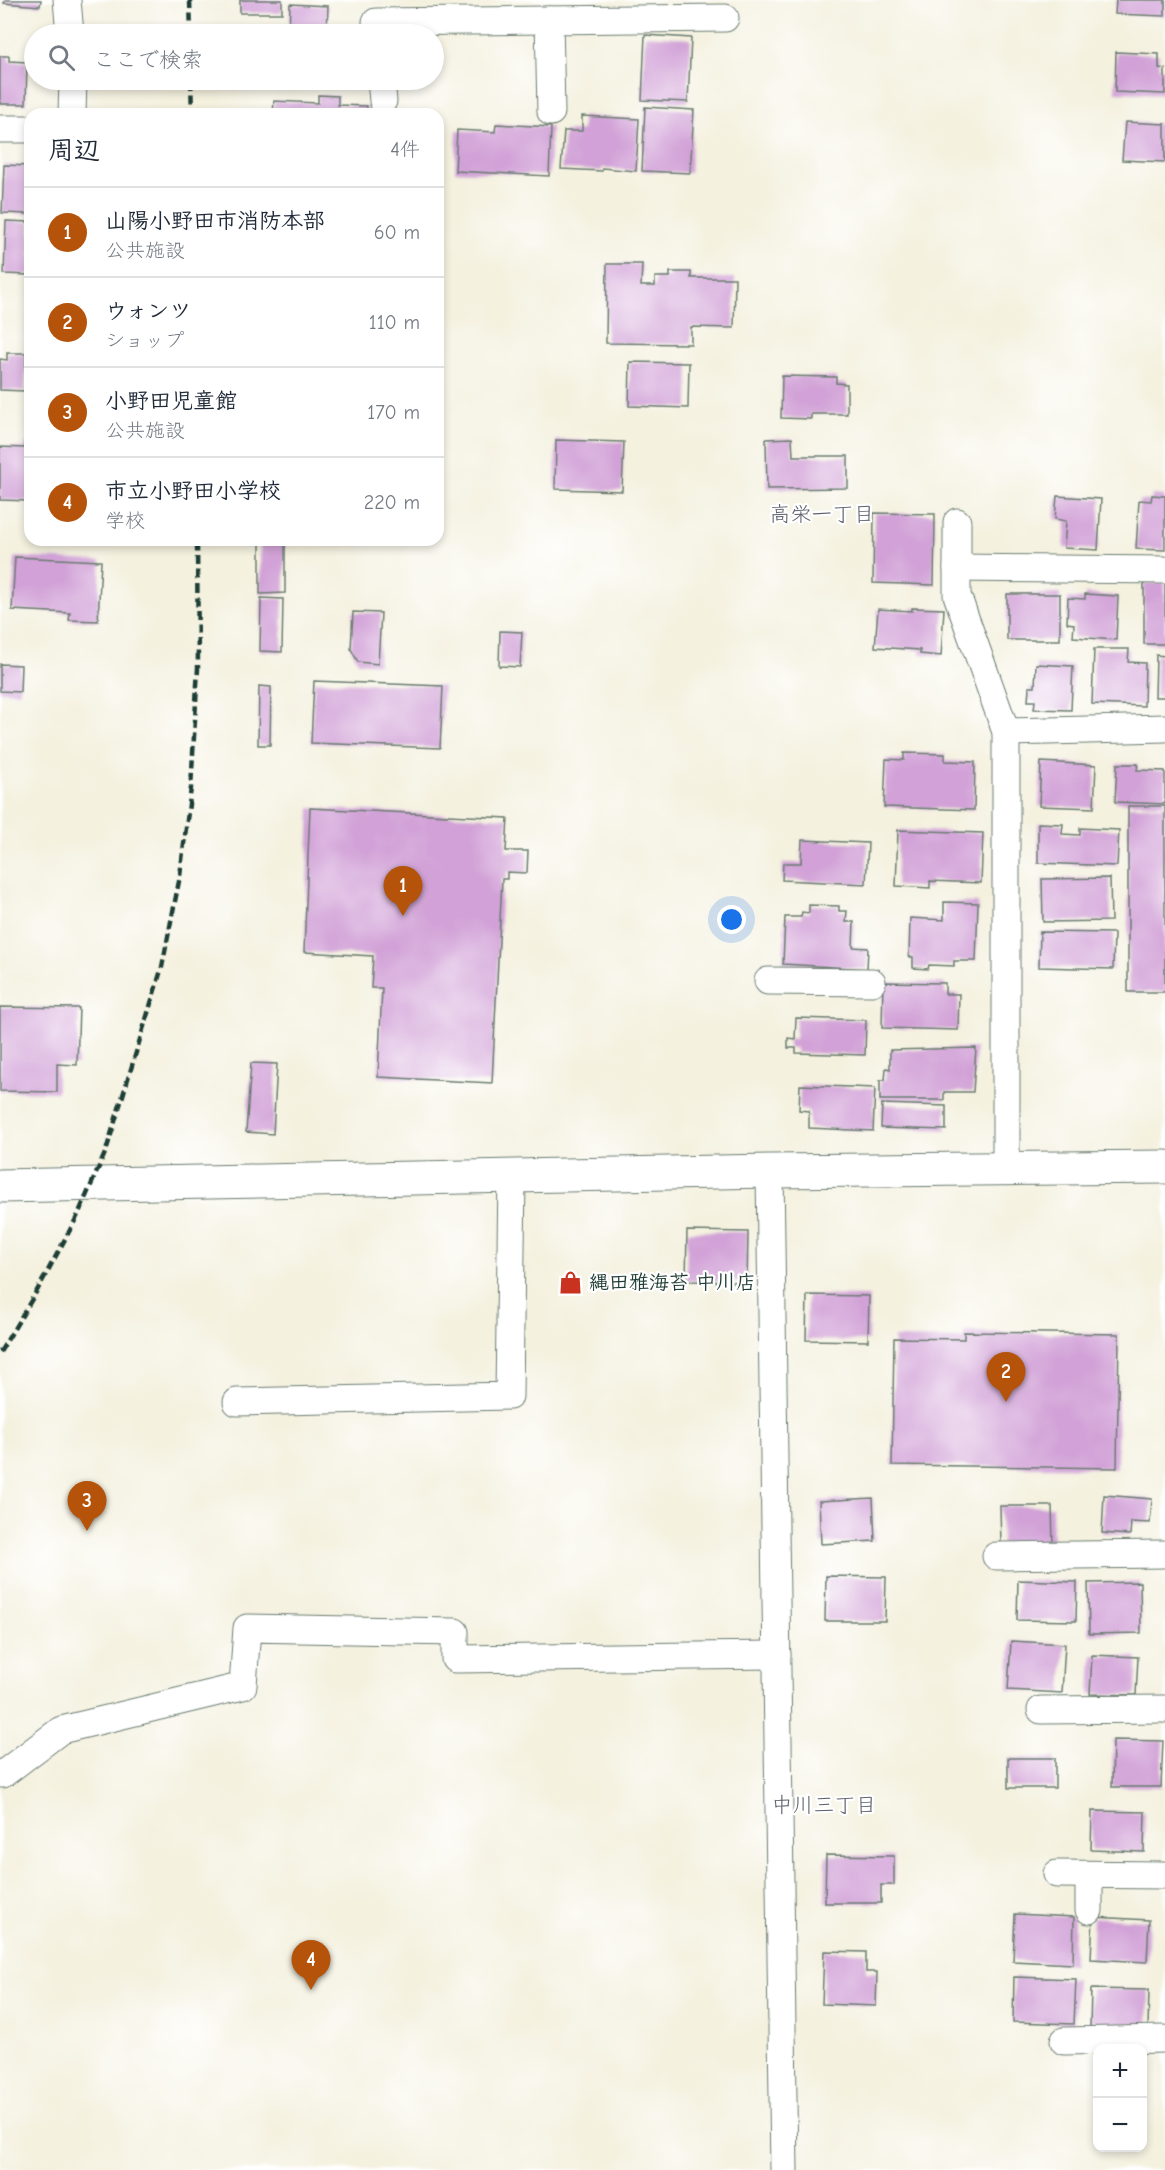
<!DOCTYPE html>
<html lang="ja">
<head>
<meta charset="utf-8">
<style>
	:root { --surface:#fff; --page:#f6f6f7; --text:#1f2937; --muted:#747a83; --line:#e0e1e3; --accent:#b45309 }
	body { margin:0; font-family:"Comic Neue","Klee One",sans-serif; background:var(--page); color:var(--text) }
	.controls { position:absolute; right:18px; bottom:18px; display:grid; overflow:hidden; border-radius:12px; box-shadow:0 3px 9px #0003 }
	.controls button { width:54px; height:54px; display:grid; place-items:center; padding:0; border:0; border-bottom:2px solid var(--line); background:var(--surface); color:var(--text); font:30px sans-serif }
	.you { position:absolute; left:732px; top:920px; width:21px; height:21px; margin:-15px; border:4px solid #fff; border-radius:50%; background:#1a73e8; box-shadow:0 0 0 9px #1a73e833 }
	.badge { display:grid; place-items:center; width:39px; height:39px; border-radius:50%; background:var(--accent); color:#fff; font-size:20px; font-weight:700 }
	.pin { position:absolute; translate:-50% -50px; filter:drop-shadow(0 2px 3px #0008) }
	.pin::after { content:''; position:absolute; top:32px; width:21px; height:18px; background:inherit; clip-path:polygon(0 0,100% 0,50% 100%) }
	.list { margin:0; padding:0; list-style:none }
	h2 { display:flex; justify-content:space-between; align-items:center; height:78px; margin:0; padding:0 24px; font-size:26px }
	h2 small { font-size:20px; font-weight:400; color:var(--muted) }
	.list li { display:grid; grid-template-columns:39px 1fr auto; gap:18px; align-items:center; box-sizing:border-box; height:90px; padding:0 24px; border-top:2px solid var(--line) }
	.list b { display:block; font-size:22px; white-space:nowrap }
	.list p { margin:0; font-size:20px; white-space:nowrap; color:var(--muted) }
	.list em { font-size:20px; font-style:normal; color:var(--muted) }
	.icon { flex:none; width:33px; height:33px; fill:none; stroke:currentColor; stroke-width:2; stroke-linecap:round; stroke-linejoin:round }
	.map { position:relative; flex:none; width:1165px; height:2170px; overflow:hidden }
	.search { position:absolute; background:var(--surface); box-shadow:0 3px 9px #0003; left:24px; top:24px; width:420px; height:66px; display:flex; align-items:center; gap:15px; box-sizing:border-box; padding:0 21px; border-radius:33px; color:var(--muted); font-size:22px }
	.panel { position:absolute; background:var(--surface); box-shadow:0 3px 9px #0003; left:24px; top:108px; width:420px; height:438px; border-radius:18px }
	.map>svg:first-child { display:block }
	.building { fill:#d1a1d7 }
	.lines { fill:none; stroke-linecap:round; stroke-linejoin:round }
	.street-casing { stroke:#6a7c70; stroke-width:29 }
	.secondary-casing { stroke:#6a7c70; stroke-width:35 }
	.street { stroke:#fff; stroke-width:27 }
	.secondary { stroke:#fff; stroke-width:33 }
	.rail { stroke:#1f3d34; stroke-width:4.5; stroke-dasharray:9 4.5; stroke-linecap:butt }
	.labels { text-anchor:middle; stroke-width:4.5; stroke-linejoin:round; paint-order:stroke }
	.poi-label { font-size:20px; font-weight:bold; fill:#1f3d34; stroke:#fff; text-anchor:start }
	.neighbourhood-label { font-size:21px; fill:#5d606d; stroke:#fff }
</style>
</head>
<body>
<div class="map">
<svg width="1165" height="2170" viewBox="0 0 1165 2170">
	<rect width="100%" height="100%" fill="#fff"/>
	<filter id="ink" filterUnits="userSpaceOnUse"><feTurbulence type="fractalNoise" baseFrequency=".0167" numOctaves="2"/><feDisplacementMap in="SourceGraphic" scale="12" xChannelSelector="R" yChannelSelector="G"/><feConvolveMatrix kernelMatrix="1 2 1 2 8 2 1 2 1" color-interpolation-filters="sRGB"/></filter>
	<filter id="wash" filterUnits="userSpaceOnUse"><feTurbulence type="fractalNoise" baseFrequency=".008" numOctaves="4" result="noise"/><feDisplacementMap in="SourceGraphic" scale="24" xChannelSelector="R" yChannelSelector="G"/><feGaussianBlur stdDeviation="1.35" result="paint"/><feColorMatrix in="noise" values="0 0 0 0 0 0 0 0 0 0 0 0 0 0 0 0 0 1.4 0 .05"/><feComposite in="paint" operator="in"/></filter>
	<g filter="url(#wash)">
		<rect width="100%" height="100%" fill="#f4f1df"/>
		<g id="blocks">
			<g class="building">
				<path d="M5 0H41L40 6 4 3Z"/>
				<rect x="240" y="0" width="42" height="13"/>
				<path d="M1116 0H1165V16L1115 14Z"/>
				<path d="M290 4 328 6 327 34H289Z"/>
				<path d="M645 35 691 38 688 102 642 100Z"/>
				<path d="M1116 52 1159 54V68L1165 69V94L1115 92Z"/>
				<path d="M0 56H9V61L27 62 26 104H0Z"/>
				<path d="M318 95 338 96V105L367 106 366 114H273L274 101 318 103Z"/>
				<path d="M645 107 694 110 690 173 642 171Z"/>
				<path d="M582 116 639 119 636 171 602 168V171L561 169 564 131H582Z"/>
				<path d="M1125 122 1165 124V162L1122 160Z"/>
				<path d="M496 124 551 127 549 176 455 171 457 130 495 132Z"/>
				<path d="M4 165 30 166V214L2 213Z"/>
				<path d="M6 221 30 222V275L4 274Z"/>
				<path d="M607 264H642L641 286H655V277H670V272H691V278H735L734 328 691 327V344L606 343Z"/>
				<path d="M7 353H26L25 391 0 390V359L7 360Z"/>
				<path d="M630 362 689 363 688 408 629 406Z"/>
				<path d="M782 376 836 377V383L847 384V414H811V419L781 418Z"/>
				<path d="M792 438 793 456H848V488L767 489 766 439Z"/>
				<path d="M556 440 624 442 622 491 555 489Z"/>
				<path d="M25 443H30V501L0 500V447L25 448Z"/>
				<path d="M1152 495 1165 496V550L1136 549 1139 500 1151 501Z"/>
				<path d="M1057 496 1101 499 1098 550 1064 548 1066 521 1055 519Z"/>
				<path d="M874 513 935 514 934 585 873 583Z"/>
				<path d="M260 540H285V593L260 594Z"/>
				<path d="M15 557 101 561 98 621 69 620 70 613 12 610Z"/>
				<rect x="1144" y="583" width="21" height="61"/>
				<rect x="1007" y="594" width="53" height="46"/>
				<path d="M1085 594 1118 596 1116 640 1073 637 1074 624 1067 623 1068 598 1085 599Z"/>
				<path d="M261 598 283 599 282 652 260 651Z"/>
				<path d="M912 608 944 609 941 656 920 654V650L875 647 878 609 912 611Z"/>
				<path d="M353 612 381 613 378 664 358 662 351 649Z"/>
				<path d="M500 631 522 632 520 667 499 666Z"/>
				<path d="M1094 649H1129L1128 662 1145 663 1144 706 1092 704Z"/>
				<path d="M1156 655 1165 656V697H1155Z"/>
				<path d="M0 664 21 665 20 692 0 691Z"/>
				<path d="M1036 664 1073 666 1071 710 1034 709 1035 701H1028L1029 687H1035Z"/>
				<path d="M314 681 443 686 440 748 311 743Z"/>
				<path d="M259 686 271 687 270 745H258Z"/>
				<path d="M904 753 945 754V761L975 762 974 810 884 807 886 759 904 760Z"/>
				<path d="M1041 762 1096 765 1094 808 1039 806Z"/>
				<path d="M1117 764H1138L1137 770 1165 771V804L1115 802Z"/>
				<rect x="1128" y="806" width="37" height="186"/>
				<path d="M310 808 508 818 506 851H528L527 873 507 872V879H502L492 1083 378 1077 382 988H371L373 956 304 952Z"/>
				<path d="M1038 823 1063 824 1062 834 1080 835V828L1119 830 1117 866 1038 863Z"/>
				<path d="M898 830 983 833 981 883 930 881V888L896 886Z"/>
				<path d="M802 840 868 843 866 884 782 880 783 863H801Z"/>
				<path d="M1110 878 1111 921 1043 922 1042 879Z"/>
				<path d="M944 902 978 903 976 961H954V966L929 965 928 969 913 968V957H909L910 918 944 920Z"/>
				<path d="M809 905 839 906V911H847L846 922H854L853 947 868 948 867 969 783 964 785 917H801L802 912 809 913Z"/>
				<path d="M1040 932 1114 933 1113 969 1039 967Z"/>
				<path d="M883 982 945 983V994H959L958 1030 882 1028Z"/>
				<path d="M0 1007 79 1008 77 1065 57 1064V1092L0 1091Z"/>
				<path d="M796 1018 866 1020 865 1055 796 1053V1048H788V1038L795 1039Z"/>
				<path d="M976 1048 973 1092H944V1100H880V1080H885L886 1068 890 1069V1050Z"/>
				<path d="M251 1063 277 1064 273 1134 246 1132Z"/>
				<path d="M800 1085 875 1088 873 1131 809 1128V1111L799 1110Z"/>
				<path d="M882 1104 946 1106V1130L881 1128Z"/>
				<path d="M687 1231 748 1232 747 1282 686 1281Z"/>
				<path d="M807 1295 869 1296 868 1341 806 1340Z"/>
				<path d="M964 1332 1119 1334 1117 1468 892 1465 894 1338 964 1339Z"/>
				<path d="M1104 1495 1152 1499 1150 1523 1131 1522 1130 1535 1102 1533Z"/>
				<path d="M873 1498 875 1541 821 1544 819 1501Z"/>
				<path d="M1000 1506H1052L1053 1545H1001Z"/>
				<path d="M826 1576 886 1577 885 1621H825Z"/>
				<path d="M1018 1580 1077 1582 1076 1621 1017 1620Z"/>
				<path d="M1140 1582 1141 1633 1089 1634 1088 1583Z"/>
				<path d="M1011 1641 1065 1644 1062 1693 1008 1690Z"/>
				<path d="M1092 1655 1138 1657 1136 1695 1090 1694Z"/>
				<path d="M1113 1740 1163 1741 1161 1787H1112Z"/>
				<rect x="1008" y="1758" width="47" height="30"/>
				<path d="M1092 1811 1145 1812 1144 1852 1091 1850Z"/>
				<path d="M826 1855 894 1856V1885H881V1903H825Z"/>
				<path d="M1015 1914 1074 1917 1073 1964 1013 1961Z"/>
				<path d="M1093 1917 1149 1920 1147 1962 1091 1959Z"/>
				<path d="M824 1951 866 1952V1972H877L876 2006 822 2004Z"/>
				<path d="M1014 1977 1076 1979 1074 2024 1013 2022Z"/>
				<path d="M1091 1989 1149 1990 1148 2028 1090 2027Z"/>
			</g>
		</g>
	</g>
	<g filter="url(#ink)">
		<use href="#blocks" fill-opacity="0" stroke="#6a7c70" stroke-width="1.5"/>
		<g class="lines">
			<defs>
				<g id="street">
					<path d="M67 0 70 34"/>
					<path d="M549 20 551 112"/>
					<path d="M376 22 725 18"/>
					<path d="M381 80 383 101"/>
					<path d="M72 114 73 80"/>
					<path d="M0 129H30"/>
					<path d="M957 522V595L1006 732V1169"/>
					<path d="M957 568 1165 570"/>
					<path d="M1006 732 1165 728"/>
					<path d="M768 981 872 982"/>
					<path d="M770 1171 784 2170"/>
					<path d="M237 1402 509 1396 512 1177"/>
					<path d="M996 1556 1165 1554"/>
					<path d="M1041 1710 1165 1709"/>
					<path d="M0 1774H3L61 1730 243 1686 247 1628 455 1632V1659L777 1655"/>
					<path d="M1057 1874 1165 1875"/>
					<path d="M1089 1875V1910"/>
					<path d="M1064 2041 1165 2039"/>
				</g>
				<path id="secondary" d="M0 1186 770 1171 1165 1167"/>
			</defs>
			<use href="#street" class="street-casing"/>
			<use href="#secondary" class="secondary-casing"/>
			<use href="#street" class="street"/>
			<use href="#secondary" class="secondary"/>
			<g class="rail">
				<path d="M190 0 191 34"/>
				<path d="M191 80 192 114"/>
				<path d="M0 1352 38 1289 77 1217 106 1151 162 967 180 876 191 788 198 668 197 540"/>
			</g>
		</g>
	</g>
	<defs>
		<symbol id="shop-bare" viewBox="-9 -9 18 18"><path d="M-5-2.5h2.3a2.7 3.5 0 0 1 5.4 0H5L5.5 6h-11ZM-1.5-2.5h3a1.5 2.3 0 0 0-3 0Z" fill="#c8321e" stroke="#fff" stroke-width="2.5" paint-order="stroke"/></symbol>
	</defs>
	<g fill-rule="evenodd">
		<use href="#shop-bare" x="554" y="1266" width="33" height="33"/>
	</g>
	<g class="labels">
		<g class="poi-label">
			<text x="589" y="1289">縄田雅海苔 中川店</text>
		</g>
		<g class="neighbourhood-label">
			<text x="822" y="521">高栄一丁目</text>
			<text x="824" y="1812">中川三丁目</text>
		</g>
	</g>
</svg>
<div class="controls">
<button>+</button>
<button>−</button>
</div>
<div class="you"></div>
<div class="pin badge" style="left:403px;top:916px">1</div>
<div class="pin badge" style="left:1006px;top:1402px">2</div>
<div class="pin badge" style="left:87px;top:1531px">3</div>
<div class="pin badge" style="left:311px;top:1990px">4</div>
<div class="search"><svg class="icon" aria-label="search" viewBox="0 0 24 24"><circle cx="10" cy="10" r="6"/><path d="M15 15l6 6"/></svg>ここで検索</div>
<section class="panel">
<h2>周辺<small>4件</small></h2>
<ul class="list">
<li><span class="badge">1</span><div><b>山陽小野田市消防本部</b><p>公共施設</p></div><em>60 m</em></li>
<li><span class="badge">2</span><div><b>ウォンツ</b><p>ショップ</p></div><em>110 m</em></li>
<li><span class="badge">3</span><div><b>小野田児童館</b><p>公共施設</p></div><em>170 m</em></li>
<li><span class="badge">4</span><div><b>市立小野田小学校</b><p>学校</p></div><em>220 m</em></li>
</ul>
</section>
</div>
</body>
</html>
